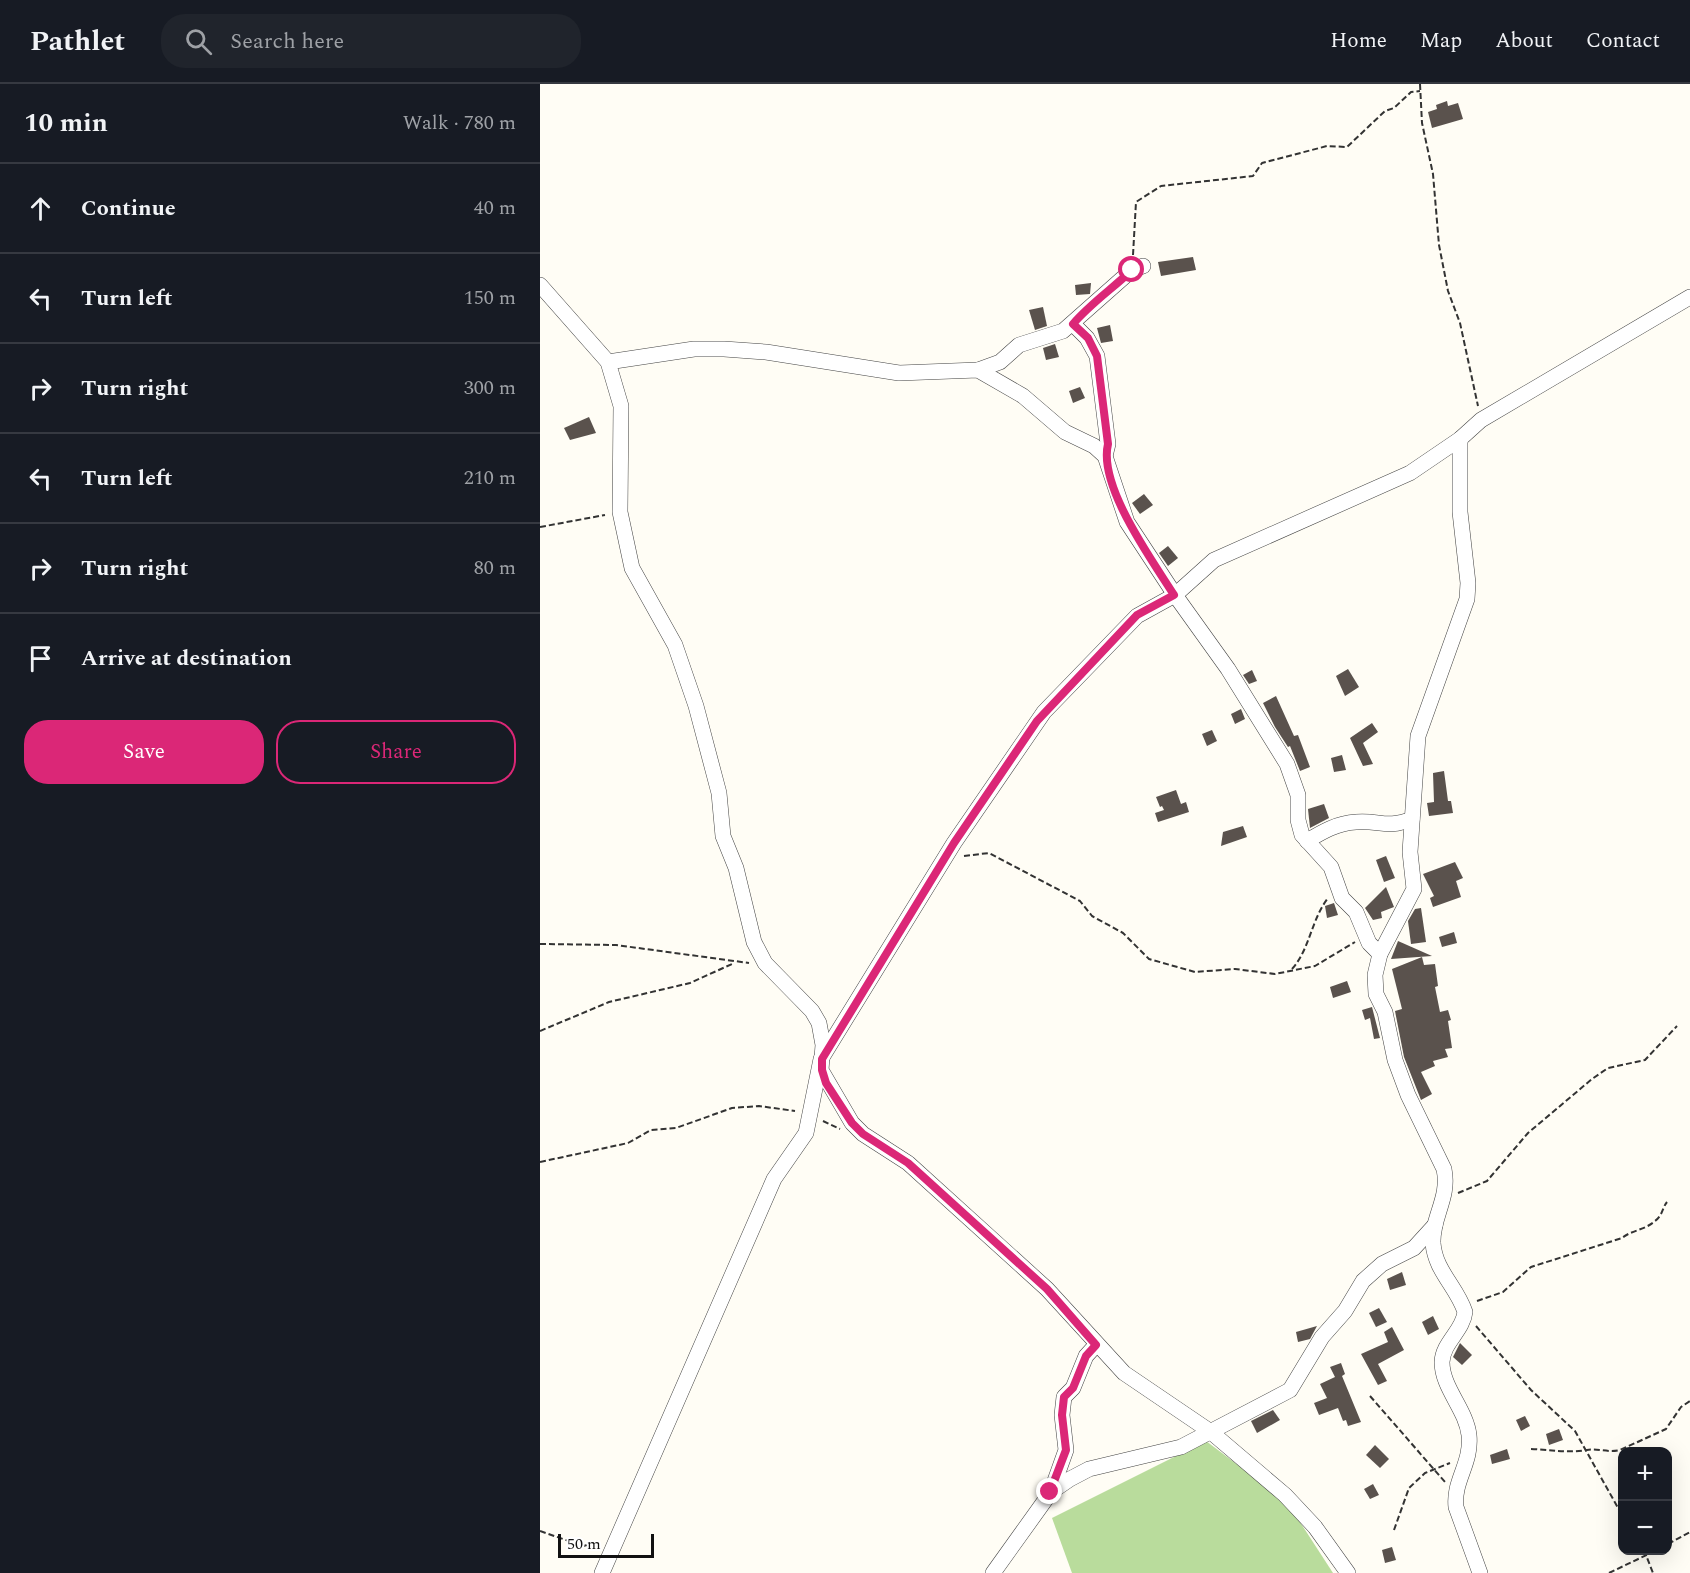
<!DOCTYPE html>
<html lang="en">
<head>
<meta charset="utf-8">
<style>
	:root { --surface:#171b24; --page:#20242c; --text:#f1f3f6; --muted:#9ea1a6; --line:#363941; --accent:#db2777 }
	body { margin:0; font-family:Spectral,serif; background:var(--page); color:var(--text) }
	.controls { position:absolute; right:18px; bottom:18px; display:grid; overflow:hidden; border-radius:12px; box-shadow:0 6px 24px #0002 }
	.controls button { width:54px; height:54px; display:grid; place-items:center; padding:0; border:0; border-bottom:2px solid var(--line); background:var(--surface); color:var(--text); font:30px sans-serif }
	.scale { position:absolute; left:18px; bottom:15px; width:96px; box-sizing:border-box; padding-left:6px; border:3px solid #111; border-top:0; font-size:16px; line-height:21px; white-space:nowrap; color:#111; -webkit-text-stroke:4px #fff; paint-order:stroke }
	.stop { position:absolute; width:18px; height:18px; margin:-14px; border:4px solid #db2777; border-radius:50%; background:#fff }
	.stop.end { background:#db2777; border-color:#fff; box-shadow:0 2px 6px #0008 }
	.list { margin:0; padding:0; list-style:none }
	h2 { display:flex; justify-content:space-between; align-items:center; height:78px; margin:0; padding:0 24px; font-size:26px }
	h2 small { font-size:20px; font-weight:400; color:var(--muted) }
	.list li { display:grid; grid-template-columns:39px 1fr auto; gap:18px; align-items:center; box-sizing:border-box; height:90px; padding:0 24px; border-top:2px solid var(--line) }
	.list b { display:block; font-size:22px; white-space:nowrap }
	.list em { font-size:20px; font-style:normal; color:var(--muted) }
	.actions { display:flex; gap:12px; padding:18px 24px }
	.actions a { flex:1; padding:14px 0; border:2px solid var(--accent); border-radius:24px; text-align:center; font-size:21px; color:var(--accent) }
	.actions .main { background:var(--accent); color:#fff }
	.icon { flex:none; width:33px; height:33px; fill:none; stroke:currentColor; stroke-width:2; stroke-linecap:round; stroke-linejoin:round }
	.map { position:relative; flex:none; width:1150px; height:1489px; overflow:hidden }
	header { display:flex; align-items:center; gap:36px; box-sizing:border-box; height:84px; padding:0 30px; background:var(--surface); border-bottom:2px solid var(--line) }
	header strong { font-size:28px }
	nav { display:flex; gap:33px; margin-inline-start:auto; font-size:21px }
	.search { width:420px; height:54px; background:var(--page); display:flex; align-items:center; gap:15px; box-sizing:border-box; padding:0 21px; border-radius:24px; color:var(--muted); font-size:22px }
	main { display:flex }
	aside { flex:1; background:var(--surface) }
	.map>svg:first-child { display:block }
	.forest { fill:#b9dc9c }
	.building { fill:#5a524d }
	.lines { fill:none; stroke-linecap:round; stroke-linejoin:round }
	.street-casing { stroke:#444; stroke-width:16 }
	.path { stroke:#333; stroke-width:2; stroke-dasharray:6 3; stroke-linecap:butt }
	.street { stroke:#fff; stroke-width:15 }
	.route { stroke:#db2777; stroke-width:8 }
</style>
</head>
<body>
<header>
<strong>Pathlet</strong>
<div class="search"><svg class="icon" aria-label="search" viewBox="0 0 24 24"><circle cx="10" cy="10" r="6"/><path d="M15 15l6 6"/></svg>Search here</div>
<nav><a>Home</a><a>Map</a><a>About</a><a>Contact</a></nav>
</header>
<main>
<aside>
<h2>10 min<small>Walk · 780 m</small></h2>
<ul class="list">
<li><svg class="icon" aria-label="ahead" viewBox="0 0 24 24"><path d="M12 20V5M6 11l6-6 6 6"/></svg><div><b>Continue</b></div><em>40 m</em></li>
<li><svg class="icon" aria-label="left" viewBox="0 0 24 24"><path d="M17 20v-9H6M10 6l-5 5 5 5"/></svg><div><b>Turn left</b></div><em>150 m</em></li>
<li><svg class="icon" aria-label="right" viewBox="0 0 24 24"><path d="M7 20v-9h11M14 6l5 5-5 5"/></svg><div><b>Turn right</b></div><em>300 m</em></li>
<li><svg class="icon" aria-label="left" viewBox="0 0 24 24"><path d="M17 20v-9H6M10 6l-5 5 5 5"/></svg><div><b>Turn left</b></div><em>210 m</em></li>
<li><svg class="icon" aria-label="right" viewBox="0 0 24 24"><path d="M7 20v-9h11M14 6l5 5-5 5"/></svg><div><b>Turn right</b></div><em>80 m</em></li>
<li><svg class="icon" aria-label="arrive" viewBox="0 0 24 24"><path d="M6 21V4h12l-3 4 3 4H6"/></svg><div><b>Arrive at destination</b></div></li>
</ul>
<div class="actions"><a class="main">Save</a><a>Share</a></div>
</aside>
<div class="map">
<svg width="1150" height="1489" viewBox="0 0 1150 1489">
	<rect width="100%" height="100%" fill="#fffdf5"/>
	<path class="forest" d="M666 1357 747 1418 793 1489H532L512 1434Z"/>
	<g class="building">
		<path d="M907 17 908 22 918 19 923 35 892 44 888 28 897 25 896 21Z"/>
		<path d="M653 173 656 186 621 192 618 178Z"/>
		<path d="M551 199 550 210 536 211 535 201Z"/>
		<path d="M503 223 507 242 495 246 489 226Z"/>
		<path d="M570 241 573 257 561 259 557 244Z"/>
		<path d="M515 260 519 273 506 276 503 264Z"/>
		<path d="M540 303 545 314 533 319 529 307Z"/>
		<path d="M49 333 56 349 30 356 24 344Z"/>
		<path d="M604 410 613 421 600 430 592 419Z"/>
		<path d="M628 462 638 474 628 482 619 469Z"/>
		<path d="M808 585 819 603 805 612 796 592Z"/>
		<path d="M712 586 717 597 709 600 703 591Z"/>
		<path d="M736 612 754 652 758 651 770 683 760 687 750 662 748 663 735 643 723 619Z"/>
		<path d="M701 625 705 635 695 640 691 630Z"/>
		<path d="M832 639 838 648 823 659 833 680 823 682 810 654Z"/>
		<path d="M672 646 677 657 667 662 662 650Z"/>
		<path d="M802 671 806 686 794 688 791 674Z"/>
		<path d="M904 687 908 717H911L913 729 889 732 887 719 894 718 893 689Z"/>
		<path d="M636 706 641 720 646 718 649 728 618 738 615 729 624 726 622 722 620 723 616 713Z"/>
		<path d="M784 720 789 734 770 744 768 725Z"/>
		<path d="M703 742 707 753 681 762 683 748Z"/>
		<path d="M846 772 855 794 844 798 836 776Z"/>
		<path d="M915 778 923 794 916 797 921 813 893 823 890 814 894 812 883 790Z"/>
		<path d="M846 803 854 823 841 828 842 834 833 836 825 824Z"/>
		<path d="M794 819 798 831 787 834 785 822Z"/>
		<path d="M881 824 886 858 871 860 868 837 875 825Z"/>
		<path d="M914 848 917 859 902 863 899 853Z"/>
		<path d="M858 857 892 872 851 875Z"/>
		<path d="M882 873 884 881 895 880 898 902 895 903 900 928 908 926 911 936 908 937 912 964 905 965 908 973 893 977 895 982 881 988 892 1010 881 1016 864 973 855 927 862 925 852 885Z"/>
		<path d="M807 897 811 908 793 914 790 903Z"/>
		<path d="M832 923 840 954 834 955 830 934 825 936 822 926Z"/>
		<path d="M862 1188 866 1201 850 1206 847 1195Z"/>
		<path d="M839 1224 847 1238 836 1243 829 1229Z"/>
		<path d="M893 1232 899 1245 888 1251 882 1238Z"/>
		<path d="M777 1242 770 1255 758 1258 756 1248Z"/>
		<path d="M852 1243 864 1266 838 1280 847 1297 838 1301 821 1270 848 1258 844 1248Z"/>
		<path d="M920 1259 932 1271 922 1281 913 1273Z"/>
		<path d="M801 1279 805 1290 802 1292 821 1338 808 1342 806 1336 803 1337 798 1324 779 1331 774 1319 787 1314 780 1300 795 1293 790 1283Z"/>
		<path d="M733 1326 740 1336 717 1349 711 1337Z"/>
		<path d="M985 1332 990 1342 981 1347 976 1336Z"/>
		<path d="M1019 1345 1023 1356 1009 1361 1006 1350Z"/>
		<path d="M835 1361 849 1375 840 1384 826 1371Z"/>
		<path d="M967 1365 970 1375 952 1380 950 1371Z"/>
		<path d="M833 1400 839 1411 830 1415 824 1405Z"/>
		<path d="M852 1463 856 1476 845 1479 842 1466Z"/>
	</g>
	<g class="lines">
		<defs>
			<g id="street">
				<path d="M0 201 68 278 81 322 80 428 92 484 135 561 156 622 179 709 183 752 196 784 214 858 225 879 272 927 279 939 283 961 281 986 312 1039 323 1050 368 1079 507 1205 584 1289 671 1348 745 1411 775 1443 808 1489"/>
				<path d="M533 240 547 254 557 272 568 360 565 372"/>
				<path d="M68 278 154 265H184L226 268 359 289 438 286 483 312 525 348 554 362 565 372 587 438 635 511 688 585 747 680 758 711V736L762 751 791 783 802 814 816 828 829 859 840 870"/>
				<path d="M438 286 460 278 479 261 523 247 592 186 603 182"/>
				<path d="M920 355V428L928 499 927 515 878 652 870 768 874 805 840 870 835 891 836 910 845 928 855 976 868 1011 904 1085C910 1114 892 1132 893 1159 895 1187 917 1203 925 1228 923 1247 903 1258 902 1278 902 1304 926 1325 929 1351 932 1380 913 1396 916 1423L940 1489"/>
				<path d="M767 757C782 748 797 739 816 738 840 736 846 745 872 735"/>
				<path d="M511 1408 530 1395 549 1385 641 1363 750 1306 782 1253 805 1227 823 1197 842 1180 874 1164 895 1141"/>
				<path d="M62 1489 234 1095 266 1049 281 975 414 759 504 628 597 532 635 511 674 476 870 389 920 355 941 336 1150 213"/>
				<path d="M453 1489 511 1408 526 1366 522 1331 524 1313 533 1304 546 1272 556 1261"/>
			</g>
		</defs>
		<use href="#street" class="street-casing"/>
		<g class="path">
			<path d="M880 0 882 39 893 90 899 161 908 207 920 239 938 322"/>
			<path d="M593 171 596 118 621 102 713 92 722 79 787 62 807 63 845 27 854 24 871 8 880 7"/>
			<path d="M0 443 65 431"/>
			<path d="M424 772 449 769 540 817 552 832 583 849 609 875 655 888 695 885 735 890 775 882 815 858"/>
			<path d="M0 860 76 861 209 879"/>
			<path d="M752 885C770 865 771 836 788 814"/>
			<path d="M0 947 69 918 150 899 192 880"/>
			<path d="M283 1037 300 1045"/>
			<path d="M0 1078 88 1059 111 1046 136 1044 192 1024 219 1022 255 1027"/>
			<path d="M918 1109 947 1097 988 1049 1052 995 1068 984 1105 976 1137 942"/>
			<path d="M937 1217 963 1208 991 1183 1082 1154C1092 1146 1105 1146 1115 1137 1123 1131 1122 1124 1127 1118"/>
			<path d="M936 1242 991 1306 1035 1347 1082 1431"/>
			<path d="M830 1312 905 1398"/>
			<path d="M991 1365C1011 1366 1029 1369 1047 1366 1058 1364 1068 1369 1080 1366L1126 1345 1141 1323 1150 1317"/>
			<path d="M854 1446 869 1404 885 1389 910 1379"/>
			<path d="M0 1447 43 1462 60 1458"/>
			<path d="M1128 1460 1150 1448"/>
			<path d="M1104 1466 1113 1489"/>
			<path d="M1069 1489 1117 1466"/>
		</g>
		<use href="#street" class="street"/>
	</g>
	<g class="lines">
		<path class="route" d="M510 1408 526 1366 522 1331 524 1313 533 1304 546 1272 556 1261 507 1205 422 1128 368 1079 323 1050 312 1039 286 999 282 986V975L414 759 497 637 597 531 634 511C612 476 558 402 568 360L557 272 548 254 533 240C550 220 572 205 592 186"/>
	</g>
</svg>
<div class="controls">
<button>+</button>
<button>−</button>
</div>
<div class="scale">50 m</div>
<div class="stop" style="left:592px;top:186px"></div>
<div class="stop end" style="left:510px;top:1408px"></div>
</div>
</main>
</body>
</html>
